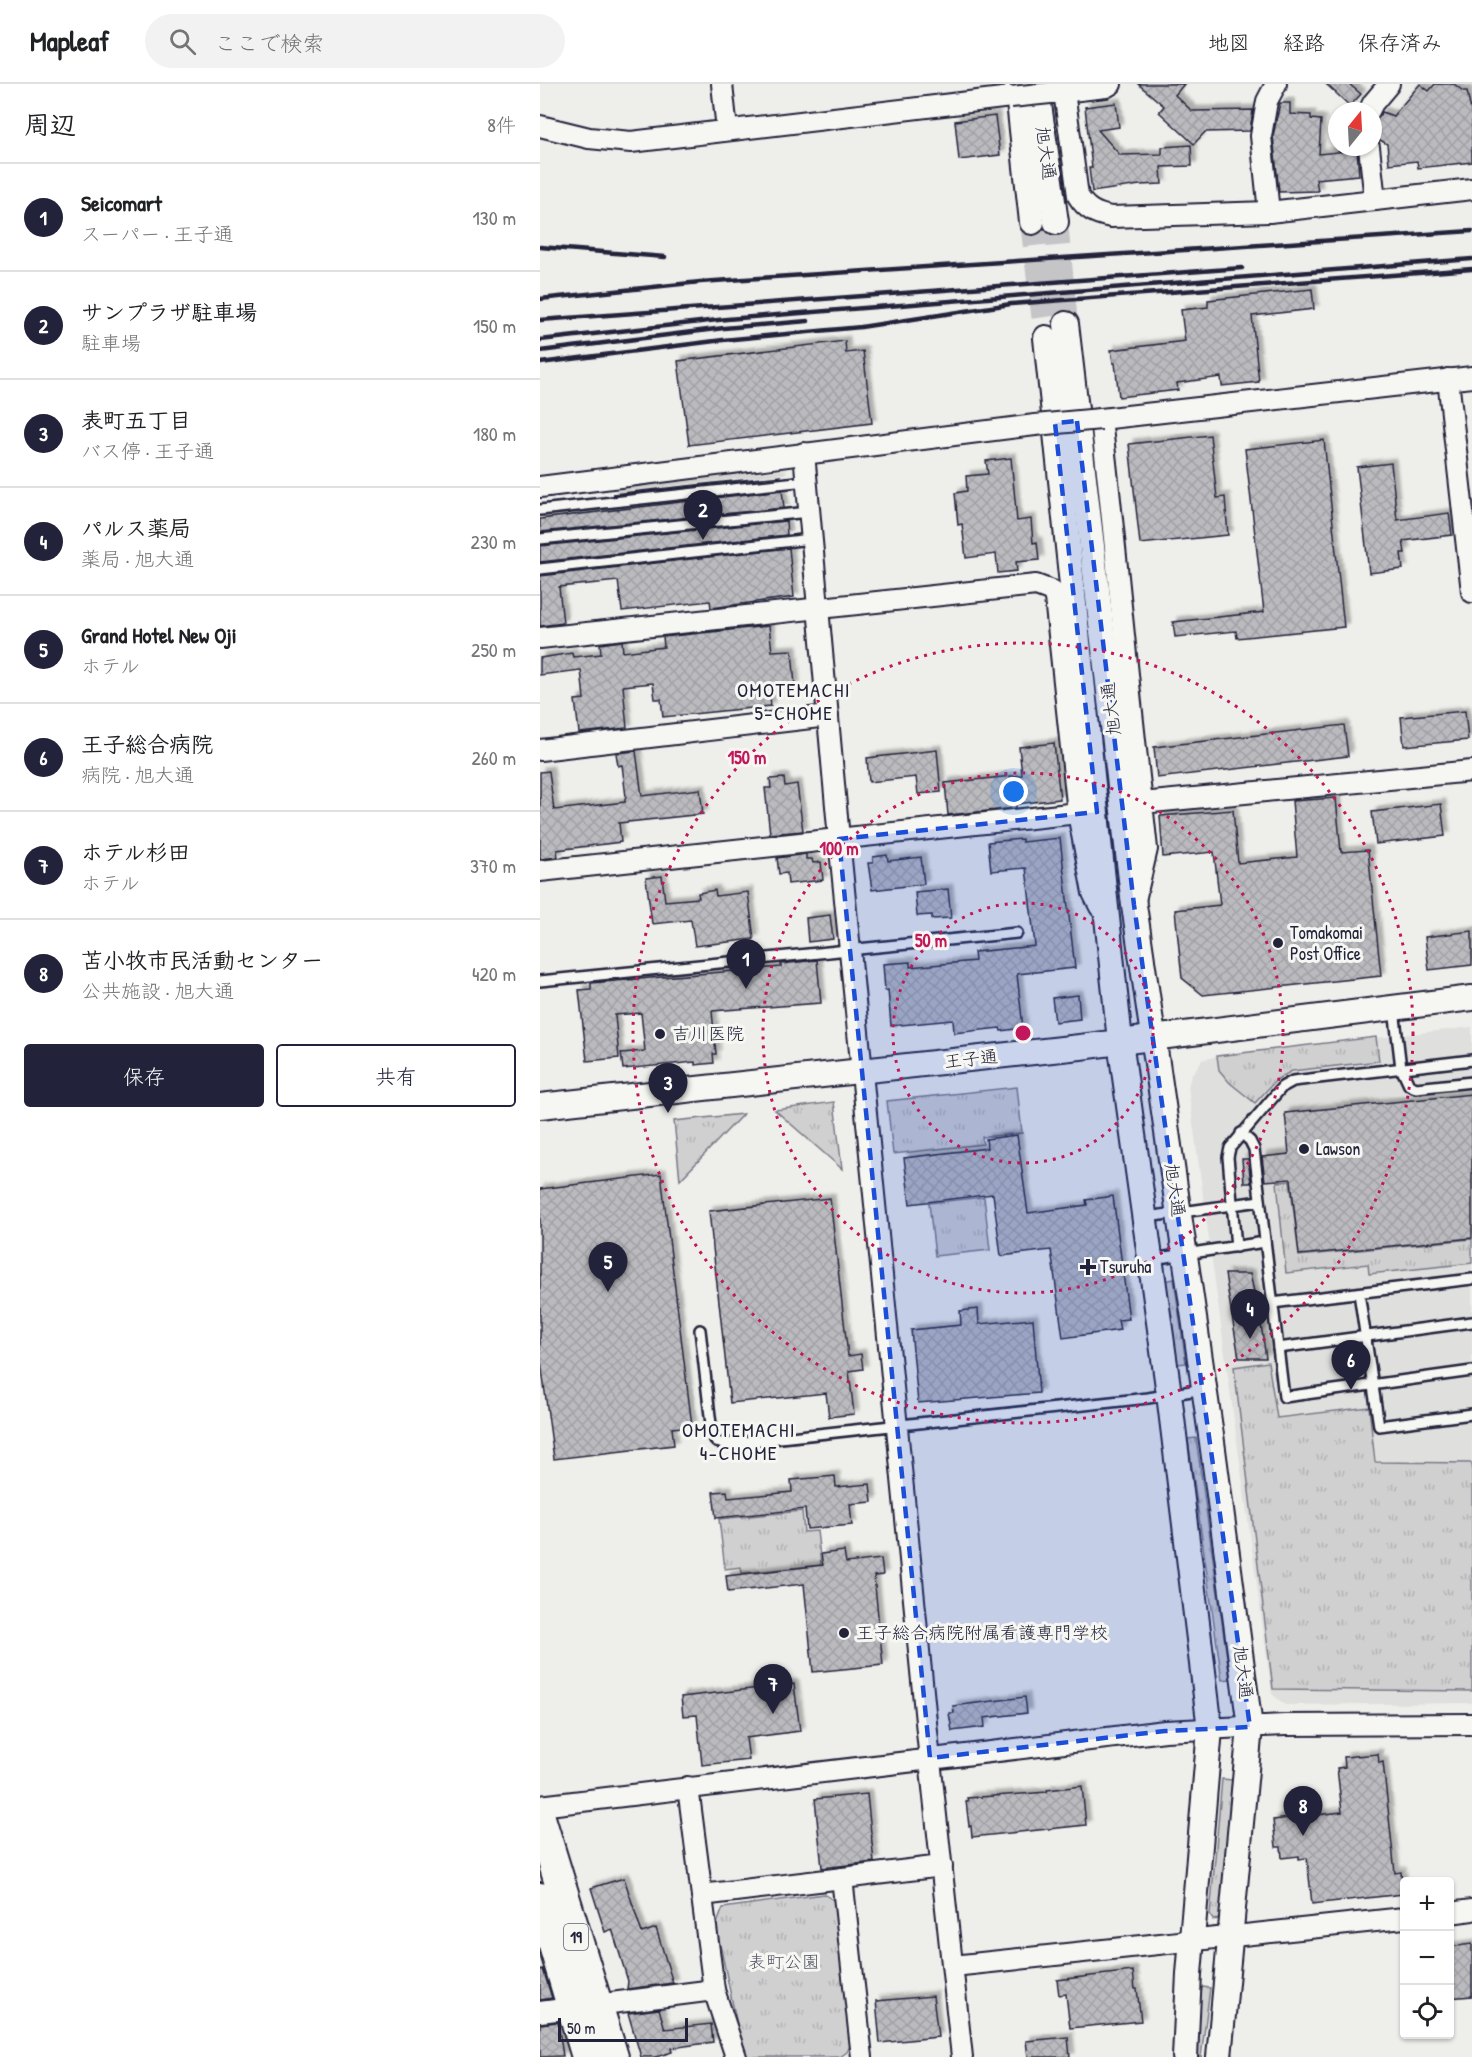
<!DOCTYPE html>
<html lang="ja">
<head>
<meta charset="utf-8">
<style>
	:root { --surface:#fff; --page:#f2f2f2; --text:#202124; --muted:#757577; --line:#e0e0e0; --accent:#22223b }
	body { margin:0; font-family:"Patrick Hand","Klee One",sans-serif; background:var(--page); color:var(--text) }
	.controls { position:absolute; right:18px; bottom:18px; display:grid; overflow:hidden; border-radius:6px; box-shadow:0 2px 4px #0004 }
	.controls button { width:54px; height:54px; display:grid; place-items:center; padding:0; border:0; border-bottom:2px solid var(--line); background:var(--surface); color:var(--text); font:30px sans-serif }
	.compass { position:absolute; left:788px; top:18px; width:54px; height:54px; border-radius:50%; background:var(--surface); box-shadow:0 2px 4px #0004; rotate:18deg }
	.scale { position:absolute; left:18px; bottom:15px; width:130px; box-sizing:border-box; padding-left:6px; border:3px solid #22223b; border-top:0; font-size:16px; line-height:21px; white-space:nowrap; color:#22223b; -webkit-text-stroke:4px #f6f6f2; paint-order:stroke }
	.you { position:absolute; left:474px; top:708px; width:21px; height:21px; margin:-15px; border:4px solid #fff; border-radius:50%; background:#1a73e8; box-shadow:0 0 0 9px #1a73e833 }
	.badge { display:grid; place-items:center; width:39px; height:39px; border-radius:50%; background:var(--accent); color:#fff; font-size:20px; font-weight:700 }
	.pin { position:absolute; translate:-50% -50px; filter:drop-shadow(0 2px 3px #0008) }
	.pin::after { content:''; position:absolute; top:32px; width:21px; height:18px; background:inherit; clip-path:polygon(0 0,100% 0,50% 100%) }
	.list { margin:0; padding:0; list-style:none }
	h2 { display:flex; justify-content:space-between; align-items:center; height:78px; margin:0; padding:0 24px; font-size:26px }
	h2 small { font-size:20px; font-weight:400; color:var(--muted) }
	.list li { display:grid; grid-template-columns:39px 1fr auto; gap:18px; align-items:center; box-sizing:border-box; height:108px; padding:0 24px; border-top:2px solid var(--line) }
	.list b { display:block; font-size:22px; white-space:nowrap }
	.list p { margin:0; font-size:20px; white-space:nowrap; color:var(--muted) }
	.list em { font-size:20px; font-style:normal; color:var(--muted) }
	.actions { display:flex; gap:12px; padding:18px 24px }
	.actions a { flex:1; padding:14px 0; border:2px solid var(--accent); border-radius:6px; text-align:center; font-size:21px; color:var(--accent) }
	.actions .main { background:var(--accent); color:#fff }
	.icon { flex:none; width:33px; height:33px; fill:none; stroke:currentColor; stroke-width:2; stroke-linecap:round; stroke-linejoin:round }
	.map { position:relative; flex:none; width:932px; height:1973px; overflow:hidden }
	header { display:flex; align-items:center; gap:36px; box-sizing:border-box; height:84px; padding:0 30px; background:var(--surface); border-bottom:2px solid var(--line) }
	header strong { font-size:28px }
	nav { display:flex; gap:33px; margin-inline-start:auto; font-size:21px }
	.search { width:420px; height:54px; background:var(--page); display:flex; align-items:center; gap:15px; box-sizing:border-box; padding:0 21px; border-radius:33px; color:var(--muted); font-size:22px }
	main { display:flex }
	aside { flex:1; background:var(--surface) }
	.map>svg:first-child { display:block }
	.built { fill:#dfdfde }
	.grass { fill:url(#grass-tufts); stroke:#797986; stroke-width:1.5 }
	.building { fill:url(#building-cross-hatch); stroke:#22223b; stroke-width:1.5; filter:url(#shadow) }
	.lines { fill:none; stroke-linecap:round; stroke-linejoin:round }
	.tertiary-tunnel { stroke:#c5c5c8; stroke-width:24; stroke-dasharray:24 12; stroke-linecap:butt }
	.service-casing { stroke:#22223b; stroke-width:14 }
	.minor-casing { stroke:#22223b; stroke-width:24 }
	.tertiary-casing { stroke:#22223b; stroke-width:28 }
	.primary-casing { stroke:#22223b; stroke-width:34 }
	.service { stroke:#f6f6f2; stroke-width:9 }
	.minor { stroke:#f6f6f2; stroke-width:20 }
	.tertiary { stroke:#f6f6f2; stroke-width:24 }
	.primary { stroke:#f6f6f2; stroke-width:30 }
	.rail { stroke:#22223b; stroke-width:4.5 }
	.minor-bridge-casing { stroke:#22223b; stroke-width:24; stroke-linecap:butt }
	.minor-bridge { stroke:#f6f6f2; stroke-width:20 }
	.marked { fill:#1d4ed8; fill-opacity:0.2; stroke:#1d4ed8; stroke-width:4.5; stroke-dasharray:12 8; stroke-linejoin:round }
	.ring { fill:none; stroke:#c2185b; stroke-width:3; stroke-dasharray:3 6 }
	.poi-dot { fill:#22223b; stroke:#f6f6f2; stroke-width:2 }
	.labels { text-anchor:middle; stroke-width:6; stroke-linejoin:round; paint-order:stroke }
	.shield { fill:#f6f6f2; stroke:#626272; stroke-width:1.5 }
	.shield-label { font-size:16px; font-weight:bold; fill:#22223b }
	.street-label { font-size:18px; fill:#22223b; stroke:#f6f6f2 }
	.poi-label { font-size:18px; fill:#22223b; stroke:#f6f6f2; text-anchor:start }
	.park-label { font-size:18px; fill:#565668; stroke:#f6f6f2 }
	.neighbourhood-label { font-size:20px; letter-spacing:1.5px; fill:#22223b; stroke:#f6f6f2 }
	.centre { fill:#c2185b; stroke:#f6f6f2; stroke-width:3 }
	.ring-label { font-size:18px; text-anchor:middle; font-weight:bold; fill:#c2185b; stroke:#f6f6f2; stroke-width:6; stroke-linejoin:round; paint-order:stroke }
</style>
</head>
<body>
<header>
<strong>Mapleaf</strong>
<div class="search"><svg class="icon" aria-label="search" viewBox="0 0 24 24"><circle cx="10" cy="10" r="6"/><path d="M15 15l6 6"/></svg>ここで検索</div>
<nav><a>地図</a><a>経路</a><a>保存済み</a></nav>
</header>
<main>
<aside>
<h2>周辺<small>8件</small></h2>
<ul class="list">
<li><span class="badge">1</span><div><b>Seicomart</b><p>スーパー · 王子通</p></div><em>130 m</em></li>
<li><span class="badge">2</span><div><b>サンプラザ駐車場</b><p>駐車場</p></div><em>150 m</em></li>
<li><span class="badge">3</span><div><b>表町五丁目</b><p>バス停 · 王子通</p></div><em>180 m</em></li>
<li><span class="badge">4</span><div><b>パルス薬局</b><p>薬局 · 旭大通</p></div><em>230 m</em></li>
<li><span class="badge">5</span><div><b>Grand Hotel New Oji</b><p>ホテル</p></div><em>250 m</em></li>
<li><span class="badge">6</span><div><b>王子総合病院</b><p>病院 · 旭大通</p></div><em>260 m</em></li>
<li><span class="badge">7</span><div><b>ホテル杉田</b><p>ホテル</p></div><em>370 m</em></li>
<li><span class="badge">8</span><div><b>苫小牧市民活動センター</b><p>公共施設 · 旭大通</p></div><em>420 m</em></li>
</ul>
<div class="actions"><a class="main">保存</a><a>共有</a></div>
</aside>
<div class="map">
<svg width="932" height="1973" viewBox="0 0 932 1973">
	<defs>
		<pattern id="grass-tufts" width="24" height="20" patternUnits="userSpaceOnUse" patternTransform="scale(1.5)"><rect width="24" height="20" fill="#d0d0d1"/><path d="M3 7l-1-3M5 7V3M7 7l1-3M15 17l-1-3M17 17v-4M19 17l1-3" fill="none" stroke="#b2b2b4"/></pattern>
		<pattern id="building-cross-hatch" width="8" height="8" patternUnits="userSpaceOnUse" patternTransform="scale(1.5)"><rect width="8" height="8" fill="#bbbbbf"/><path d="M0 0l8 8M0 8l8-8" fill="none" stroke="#a0a0a5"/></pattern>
		<filter id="shadow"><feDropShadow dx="4.5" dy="-4.5" stdDeviation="1.5" flood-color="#0004"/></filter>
	</defs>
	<rect width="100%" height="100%" fill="#eeeeeb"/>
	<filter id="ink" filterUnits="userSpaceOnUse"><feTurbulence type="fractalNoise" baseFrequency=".0167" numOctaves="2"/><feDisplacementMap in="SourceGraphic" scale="12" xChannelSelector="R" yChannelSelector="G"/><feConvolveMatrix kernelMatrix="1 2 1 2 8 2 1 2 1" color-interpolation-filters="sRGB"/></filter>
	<g filter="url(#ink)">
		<path class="built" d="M932 943V1619L745 1621 732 1610 648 1003 651 992 662 976 677 972Z"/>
		<g class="grass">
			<path d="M836 953 839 977 752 987 737 995 715 1019 690 999 679 986 677 972Z"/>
			<path d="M477 1003 482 1049 442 1053 443 1060 353 1070 347 1017Z"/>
			<path d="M294 1018 302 1085 235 1026Z"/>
			<path d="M203 1030 140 1096 134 1037Z"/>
			<path d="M750 1097 759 1172 932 1155V1179L829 1190 828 1180 746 1189 737 1098Z"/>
			<path d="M444 1113 450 1166 395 1172 389 1119Z"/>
			<path d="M634 1195 646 1279 637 1280 625 1197Z"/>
			<path d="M728 1278 737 1334 829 1323 835 1378 932 1379V1607L733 1605 694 1283Z"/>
			<path d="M656 1354 690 1595 682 1596 648 1355Z"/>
			<path d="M262 1427 264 1448 277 1447 281 1481 202 1489 201 1483 185 1485 179 1435Z"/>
			<path d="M682 1695 692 1696 680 1832 679 1835 673 1836 670 1831Z"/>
			<path d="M284 1810 296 1818 314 1953 307 1968 300 1973H204L176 1842 183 1824Z"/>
			<path d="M662 1903 670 1904 661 1973H653Z"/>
		</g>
		<g class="building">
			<path d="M598 0H644L635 11 652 27 713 26 710 47 665 48 654 60 619 28 624 22Z"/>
			<path d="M786 0H809L821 10 810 22Z"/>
			<path d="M880 0 889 7 895 0H914L923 7H927L932 32V78L878 84 877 77 849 80 847 60 833 52V38H835L842 28 853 32Z"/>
			<path d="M576 19 579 43 558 46 580 71 622 70V63L651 61 652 82 621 83 622 100 600 101 552 108 549 84H552L545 23Z"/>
			<path d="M740 19H750V30L771 31V35L781 36 779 70 817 66 819 91 776 95 778 107 739 108 733 52Z"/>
			<path d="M455 32 460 71 419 76 415 37Z"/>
			<path d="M772 205 774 225 712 232 719 298 682 302 681 293 637 299 638 306 579 313 575 279H573L571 266 645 257 641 226 668 223V216Z"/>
			<path d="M305 257 306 269 323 267 332 339 149 361 138 277Z"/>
			<path d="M670 351 677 414 685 413 688 451 600 460 589 360Z"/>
			<path d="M784 356 804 543 697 554 696 547 635 553 633 538 724 528 705 365Z"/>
			<path d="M471 374 477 437 491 435 493 459 497 458 499 476 476 478 477 487 458 489 456 470 426 474 422 440 418 441 415 409 427 407 426 392 448 390 446 377Z"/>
			<path d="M851 379 857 436 909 429 912 451 863 457 865 469H861L863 485 829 489 817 383Z"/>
			<path d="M241 392 73 411V410Z"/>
			<path d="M242 406 244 424 0 448V435Z"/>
			<path d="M246 437 247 451 0 478V462Z"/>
			<path d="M249 464 254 513 171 524 170 517 82 527 78 497 19 503 23 539 0 542V492Z"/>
			<path d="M229 542 232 567 252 566 255 602 229 604 231 622 123 633 121 615H115L113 599 83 602 87 644 39 649 35 616 44 615 41 586 0 591V574L32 569 33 573 61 570 60 560 82 557 83 568 124 563 123 553Z"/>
			<path d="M925 627 928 656 864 662 861 633Z"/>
			<path d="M804 641 808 672 617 694 614 663Z"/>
			<path d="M514 659 520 715 476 720V724L408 731 405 699 482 691 479 663Z"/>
			<path d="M397 666 401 708 378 710 376 693 329 698 327 674Z"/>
			<path d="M96 667 102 712 160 705 163 730 79 739 81 758 17 766 18 773 0 775V688L9 687 14 726 85 718V714L86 713 82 681 78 682 76 669Z"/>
			<path d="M244 694 245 702 257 700 263 747 230 750 225 704H231L230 695Z"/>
			<path d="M796 714 801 768 828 766 841 892 663 911 642 894 635 826 680 821 674 768 623 773 620 732 693 726 698 779 757 773 752 717Z"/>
			<path d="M901 720 905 752 836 760 832 728Z"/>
			<path d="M520 754 535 884 477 890 483 944 461 947 460 944 414 949 413 936 351 942 348 906 345 907 343 880 370 878V883L435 877 434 868 495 862 486 784 451 787 448 758 482 755V758Z"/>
			<path d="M266 770V775H272L273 779 281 778 283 796 248 800 247 789 239 790 237 774Z"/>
			<path d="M347 771 348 777 381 773 384 800 332 806 328 779H333V773Z"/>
			<path d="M122 792 125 817 159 814 158 809 175 806 176 812 208 808 214 855 155 862 151 836 112 840 106 794Z"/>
			<path d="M408 805 411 834 392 835V831L377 832 375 808Z"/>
			<path d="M290 831 293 855 268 858 266 834Z"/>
			<path d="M932 847V881L889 886 885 853Z"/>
			<path d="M277 876 281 919 172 927 176 970H173L174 979 155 981V978L83 985 81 969 105 967 101 929 75 931 79 974 47 977 39 906 51 905V899L241 883V880Z"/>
			<path d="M538 911 540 935 515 938 512 914Z"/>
			<path d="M932 1010V1154L759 1171 751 1095 725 1097 722 1073 749 1070 745 1029Z"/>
			<path d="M477 1051 488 1129 547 1121 546 1116 573 1112 589 1235 578 1236 580 1246 523 1254 511 1166 461 1172 453 1110 370 1120 364 1074 447 1064 446 1055Z"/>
			<path d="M702 1075H708L711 1099H704Z"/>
			<path d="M121 1090 152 1342 132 1344 134 1361 14 1375 0 1271V1105Z"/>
			<path d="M290 1114 308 1272 321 1270 323 1285 309 1287 314 1330 289 1333 286 1309 190 1319 169 1127Z"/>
			<path d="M685 1190H710L720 1234 726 1274H699Z"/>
			<path d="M438 1225 439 1240 493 1235 499 1309 378 1319 371 1246 421 1241 420 1227Z"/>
			<path d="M295 1392 296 1403 330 1400 332 1418 310 1420 312 1441 267 1445 265 1425 176 1434 173 1408 187 1407 188 1414 252 1408 251 1396Z"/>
			<path d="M304 1467 306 1479 341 1475 343 1491 334 1492 343 1581 273 1588 264 1500 188 1508 186 1492 283 1481 281 1470Z"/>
			<path d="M254 1600 260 1647 206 1654 209 1676 162 1681 157 1631 143 1632 141 1613Z"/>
			<path d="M485 1613 487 1629 444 1634 445 1643 412 1647 409 1629H414L413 1622Z"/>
			<path d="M838 1670 839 1679 843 1678 855 1789 861 1788 863 1810 772 1820 767 1774 759 1775V1772L742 1774 741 1763H736L733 1736 802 1728 797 1684 805 1683 804 1673Z"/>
			<path d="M542 1702 546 1741 432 1753 431 1742H429L426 1717H428L427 1714 507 1708V1706Z"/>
			<path d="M327 1710 334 1778 282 1784 275 1715Z"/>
			<path d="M84 1794 102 1849 116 1844 133 1899 87 1905 88 1897 72 1845 65 1848 51 1804Z"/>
			<path d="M932 1860V1912L909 1914V1863Z"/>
			<path d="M3 1885 12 1914 0 1916V1886Z"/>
			<path d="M593 1887 595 1905H597L601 1937 530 1944 526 1910 519 1911 517 1896Z"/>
			<path d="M393 1912 398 1953 340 1959 336 1917Z"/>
			<path d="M119 1925 125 1945 171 1940 173 1958 131 1964 132 1968 116 1973H101L88 1929Z"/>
			<path d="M18 1938 23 1972 0 1973V1940Z"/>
			<path d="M528 1953 530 1973H488L486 1957Z"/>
		</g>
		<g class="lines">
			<g class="tertiary-tunnel">
				<path d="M492 138 506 254"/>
				<path d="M516 138 526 240"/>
			</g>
			<defs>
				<g id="service">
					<path d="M0 426 266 397"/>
					<path d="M0 455 269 428"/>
					<path d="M0 485 271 455"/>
					<path d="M0 897 477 849"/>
					<path d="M854 925 861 984 869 1001 876 1004 932 998"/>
					<path d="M701 1049 710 1057 714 1065 744 1313 932 1287"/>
					<path d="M607 1133 720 1117"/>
					<path d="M696 1163 688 1073 690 1064 742 1003 753 997 932 976"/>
					<path d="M612 1175 725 1158"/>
					<path d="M819 1209 839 1342 932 1330"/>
					<path d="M732 1219 932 1195"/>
					<path d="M160 1246 172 1349 176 1358 186 1360 608 1314 664 1305"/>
					<path d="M738 1264 932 1238"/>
				</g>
				<g id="minor">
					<path d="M182 0 187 46"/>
					<path d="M523 0 538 112C546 125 555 130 571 133L729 128 932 105"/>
					<path d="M513 9 566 3 571 0"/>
					<path d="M829 27 833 19 849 0"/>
					<path d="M0 42 49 54 91 58 471 13"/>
					<path d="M829 63 835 116"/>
					<path d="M729 128 721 52 727 17 736 0"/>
					<path d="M908 295 932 508"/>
					<path d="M264 369 299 755 387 1648 422 1973"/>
					<path d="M0 403 495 341"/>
					<path d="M0 554 496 501 512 507 515 514 538 729 553 809 560 823"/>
					<path d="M0 666 288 632"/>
					<path d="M602 719C587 591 576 463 561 335L932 293"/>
					<path d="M0 787 538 729"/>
					<path d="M596 812 607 765 602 719 932 687"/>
					<path d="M148 1703 174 1906 196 1973"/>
					<path d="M0 1722 625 1647 745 1641 932 1640"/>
					<path d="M302 1794 322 1973"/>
					<path d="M162 1811 402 1782"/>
					<path d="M910 1829 932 1826"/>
					<path d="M413 1882 864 1834"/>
					<path d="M0 1928 174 1906"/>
				</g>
				<g id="tertiary">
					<path d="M477 0 492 138"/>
					<path d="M496 0 516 138"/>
					<path d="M526 240 594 821 672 1358 710 1643 679 1973"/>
					<path d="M506 254 580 957 629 1310 670 1645 649 1890 645 1973"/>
					<path d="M0 1022 540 963 932 914"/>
				</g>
				<g id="primary">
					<path d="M0 1734 73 1973"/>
					<path d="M0 1814 47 1973"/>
				</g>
			</defs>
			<use href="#service" class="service-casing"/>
			<use href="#minor" class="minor-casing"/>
			<use href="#tertiary" class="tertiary-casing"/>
			<use href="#primary" class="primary-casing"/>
			<use href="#service" class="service"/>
			<use href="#minor" class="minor"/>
			<use href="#tertiary" class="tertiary"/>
			<use href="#primary" class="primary"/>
			<g class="rail">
				<path d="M0 163 125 173"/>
				<path d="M0 215 160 198 932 147"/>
				<path d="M0 236 702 184"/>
				<path d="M0 256 187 235 932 175"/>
				<path d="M0 267 184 244 268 237"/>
				<path d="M0 279 183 256 321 243 471 220 932 185"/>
			</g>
			<defs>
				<g id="minor-bridge">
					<path d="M471 13 510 9"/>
					<path d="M495 341 561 335"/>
				</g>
			</defs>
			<use href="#minor-bridge" class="minor-bridge-casing"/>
			<use href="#minor-bridge" class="minor-bridge"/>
		</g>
	</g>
	<path class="marked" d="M537 337 594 821 710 1643 625 1647 390 1674 299 755 557 728 515 339Z"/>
	<g class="ring">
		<circle cx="483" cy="949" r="130"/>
		<circle cx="483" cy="949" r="260"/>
		<circle cx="483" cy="949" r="390"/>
	</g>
	<g class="poi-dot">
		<circle cx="738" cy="859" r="6"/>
		<circle cx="120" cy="950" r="6"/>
		<circle cx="764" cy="1065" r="6"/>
		<path d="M545 1174h6v6h6v6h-6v6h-6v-6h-6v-6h6z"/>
		<circle cx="304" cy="1549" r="6"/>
	</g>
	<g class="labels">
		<rect class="shield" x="24" y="1840" width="24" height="26" rx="4.5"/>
		<g class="shield-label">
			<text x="36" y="1859">19</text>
		</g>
		<g class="street-label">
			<text transform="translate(506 69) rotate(82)" y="6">旭大通</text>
			<text transform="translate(571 625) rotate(-97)" y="6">旭大通</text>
			<text transform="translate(431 975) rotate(-6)" y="6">王子通</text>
			<text transform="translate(635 1106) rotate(82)" y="6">旭大通</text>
			<text transform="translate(703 1588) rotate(83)" y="6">旭大通</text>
		</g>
		<g class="poi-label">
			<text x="750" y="855">Tomakomai<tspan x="750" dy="21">Post Office</tspan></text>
			<text x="132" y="956">吉川医院</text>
			<text x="776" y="1071">Lawson</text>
			<text x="560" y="1189">Tsuruha</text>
			<text x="316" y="1555">王子総合病院附属看護専門学校</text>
		</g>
		<g class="park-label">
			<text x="244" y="1884">表町公園</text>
		</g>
		<g class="neighbourhood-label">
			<text x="254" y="613">OMOTEMACHI<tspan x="254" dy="23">5-CHOME</tspan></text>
			<text x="199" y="1353">OMOTEMACHI<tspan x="199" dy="23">4-CHOME</tspan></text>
		</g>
	</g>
	<circle cx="483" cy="949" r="9" class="centre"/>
	<g class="ring-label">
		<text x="207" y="680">150 m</text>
		<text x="299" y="771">100 m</text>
		<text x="391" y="863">50 m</text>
	</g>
</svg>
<div class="controls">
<button>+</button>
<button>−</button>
<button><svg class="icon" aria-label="locate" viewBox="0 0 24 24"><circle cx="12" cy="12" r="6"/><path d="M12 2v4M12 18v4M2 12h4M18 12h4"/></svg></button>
</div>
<svg class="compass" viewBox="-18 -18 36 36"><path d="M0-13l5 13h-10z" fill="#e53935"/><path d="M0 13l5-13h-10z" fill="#757577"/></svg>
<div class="scale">50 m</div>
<div class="you"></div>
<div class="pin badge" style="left:206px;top:905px">1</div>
<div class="pin badge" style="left:163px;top:456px">2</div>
<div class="pin badge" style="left:128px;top:1029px">3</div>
<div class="pin badge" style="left:710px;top:1255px">4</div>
<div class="pin badge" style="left:68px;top:1208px">5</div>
<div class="pin badge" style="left:811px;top:1306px">6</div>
<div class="pin badge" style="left:233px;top:1630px">7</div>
<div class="pin badge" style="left:763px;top:1752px">8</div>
</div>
</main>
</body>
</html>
